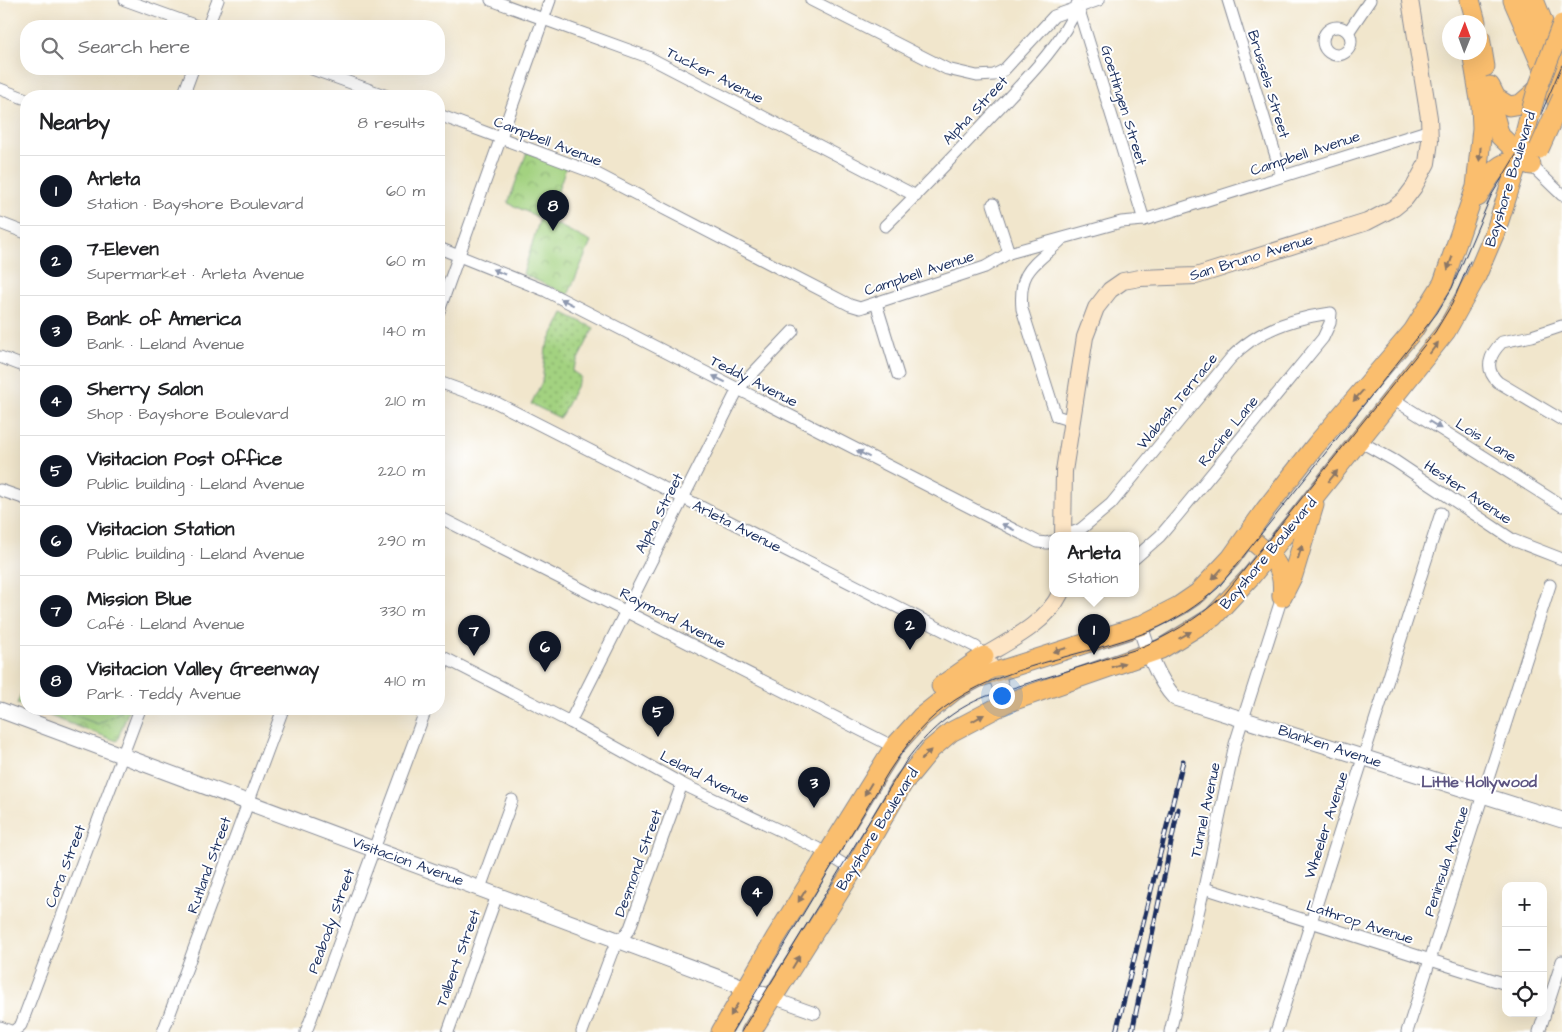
<!DOCTYPE html>
<html lang="en">
<head>
<meta charset="utf-8">
<style>
	:root { --surface:#fff; --page:#f6f6f6; --text:#202124; --muted:#757577; --line:#e0e0e0; --accent:#111827 }
	body { margin:0; font-family:"Architects Daughter",sans-serif; background:var(--page); color:var(--text) }
	.controls { position:absolute; right:15px; bottom:15px; display:grid; overflow:hidden; border-radius:10px; box-shadow:0 5px 20px #0002 }
	.controls button { width:45px; height:45px; display:grid; place-items:center; padding:0; border:0; border-bottom:1px solid var(--line); background:var(--surface); color:var(--text); font:25px sans-serif }
	.compass { position:absolute; left:1442px; top:15px; width:45px; height:45px; border-radius:50%; background:var(--surface); box-shadow:0 5px 20px #0002; rotate:1deg }
	.you { position:absolute; left:1001px; top:695px; width:18px; height:18px; margin:-12px; border:4px solid #fff; border-radius:50%; background:#1a73e8; box-shadow:0 0 0 8px #1a73e833 }
	.badge { display:grid; place-items:center; width:32px; height:32px; border-radius:50%; background:var(--accent); color:#fff; font-size:16px; font-weight:700 }
	.pin { position:absolute; translate:-50% -41px; filter:drop-shadow(0 1px 2px #0008) }
	.pin::after { content:''; position:absolute; top:26px; width:18px; height:15px; background:inherit; clip-path:polygon(0 0,100% 0,50% 100%) }
	.popup { position:absolute; left:1049px; top:532px; width:90px; height:65px; box-sizing:border-box; display:grid; place-content:center; border-radius:10px; background:var(--surface); filter:drop-shadow(0 1px 4px #0005); font-size:16px; white-space:nowrap; color:var(--muted) }
	.popup b { font-size:19px; color:var(--text) }
	.popup::after { content:''; position:absolute; left:50%; top:100%; margin-left:-10px; border:10px solid transparent; border-top-color:var(--surface) }
	.list { margin:0; padding:0; list-style:none }
	h2 { display:flex; justify-content:space-between; align-items:center; height:65px; margin:0; padding:0 20px; font-size:21px }
	h2 small { font-size:16px; font-weight:400; color:var(--muted) }
	.list li { display:grid; grid-template-columns:32px 1fr auto; gap:15px; align-items:center; box-sizing:border-box; height:70px; padding:0 20px; border-top:1px solid var(--line) }
	.list b { display:block; font-size:19px; white-space:nowrap }
	.list p { margin:0; font-size:16px; white-space:nowrap; color:var(--muted) }
	.list em { font-size:16px; font-style:normal; color:var(--muted) }
	.icon { flex:none; width:28px; height:28px; fill:none; stroke:currentColor; stroke-width:2; stroke-linecap:round; stroke-linejoin:round }
	.map { position:relative; flex:none; width:1562px; height:1032px; overflow:hidden }
	.search { position:absolute; background:var(--surface); box-shadow:0 5px 20px #0002; left:20px; top:20px; width:425px; height:55px; display:flex; align-items:center; gap:12px; box-sizing:border-box; padding:0 18px; border-radius:20px; color:var(--muted); font-size:19px }
	.panel { position:absolute; background:var(--surface); box-shadow:0 5px 20px #0002; left:20px; top:90px; width:425px; height:625px; border-radius:20px }
	.map>svg:first-child { display:block }
	.grass { fill:url(#grass-dots); stroke:#5f806f }
	.park { fill:url(#park-crowns); stroke:#5f806f }
	.pitch { fill:#a3d280; stroke:#5f806f }
	.lines { fill:none; stroke-linecap:round; stroke-linejoin:round }
	.minor-casing { stroke:#868a95; stroke-width:13 }
	.tertiary-casing { stroke:#868a95; stroke-width:17 }
	.secondary-casing { stroke:#868a95; stroke-width:18 }
	.primary-casing { stroke:#868a95; stroke-width:21 }
	.motorway-casing { stroke:#868a95; stroke-width:23 }
	.minor { stroke:#fff; stroke-width:11 }
	.tertiary { stroke:#fff; stroke-width:15 }
	.secondary { stroke:#fde5c5; stroke-width:16 }
	.primary { stroke:#fabe6e; stroke-width:19 }
	.motorway { stroke:#fabe6e; stroke-width:21 }
	.tram { stroke:#1b2f5e; stroke-width:1 }
	.rail-casing { stroke:#1b2f5e; stroke-width:5 }
	.rail { stroke:#fff; stroke-width:3; stroke-dasharray:9; stroke-linecap:butt }
	.primary-bridge-casing { stroke:#868a95; stroke-width:21; stroke-linecap:butt }
	.primary-bridge { stroke:#fabe6e; stroke-width:19 }
	.oneway { fill:#8a7666 }
	.oneway2 { fill:#8d97ae }
	.labels { text-anchor:middle; stroke-width:4; stroke-linejoin:round; paint-order:stroke }
	.street-label { font-size:15px; fill:#1b2f5e; stroke:#fff }
	.neighbourhood-label { font-size:16px; font-weight:bold; fill:#5c5481; stroke:#fff }
</style>
</head>
<body>
<div class="map">
<svg width="1562" height="1032" viewBox="0 0 1562 1032">
	<defs>
		<pattern id="grass-dots" width="8" height="8" patternUnits="userSpaceOnUse" patternTransform="scale(1.25)"><rect width="8" height="8" fill="#a3d280"/><path d="M2 2h.1M6 6h.1" fill="none" stroke="#84ab6c" stroke-width="1.8" stroke-linecap="round"/></pattern>
		<pattern id="park-crowns" width="20" height="18" patternUnits="userSpaceOnUse" patternTransform="scale(1.25)"><rect width="20" height="18" fill="#a3d280"/><path d="M2 6a3 3 0 1 1 6 0M12 15a3 3 0 1 1 6 0" fill="none" stroke="#84ab6c"/></pattern>
	</defs>
	<rect width="100%" height="100%" fill="#fff"/>
	<filter id="ink" filterUnits="userSpaceOnUse"><feTurbulence type="fractalNoise" baseFrequency=".02" numOctaves="2"/><feDisplacementMap in="SourceGraphic" scale="10" xChannelSelector="R" yChannelSelector="G"/><feConvolveMatrix kernelMatrix="1 2 1 2 8 2 1 2 1" color-interpolation-filters="sRGB"/></filter>
	<filter id="wash" filterUnits="userSpaceOnUse"><feTurbulence type="fractalNoise" baseFrequency=".0096" numOctaves="4" result="noise"/><feDisplacementMap in="SourceGraphic" scale="20" xChannelSelector="R" yChannelSelector="G"/><feGaussianBlur stdDeviation="1.12" result="paint"/><feColorMatrix in="noise" values="0 0 0 0 0 0 0 0 0 0 0 0 0 0 0 0 0 1.4 0 .05"/><feComposite in="paint" operator="in"/></filter>
	<g filter="url(#wash)">
		<rect width="100%" height="100%" fill="#f1e6cc"/>
		<path class="grass" d="M563 313 594 328 572 371 581 377 560 418 531 404 542 382 546 348Z"/>
		<g class="park">
			<path d="M527 152 566 167 548 220 591 242 568 295 523 274 540 218 508 203Z"/>
			<path d="M26 680V707L17 704Z"/>
			<path d="M31 709H129L117 741Z"/>
		</g>
		<path class="pitch" d="M57 709H121L120 712 98 724Z"/>
	</g>
	<g filter="url(#ink)">
		<g class="lines">
			<defs>
				<g id="minor">
					<path d="M125 0 197 26"/>
					<path d="M491 0 648 57 916 196"/>
					<path d="M811 0 947 69 977 76 994 75 1004 70 1054 16 1099 0"/>
					<path d="M1228 0 1282 176"/>
					<path d="M1077 4 1144 220"/>
					<path d="M208 26 218 0"/>
					<circle cx="1337" cy="41" r="14"/>
					<path d="M1349 31 1370 0"/>
					<path d="M312 69 387 96"/>
					<path d="M0 89 26 99"/>
					<path d="M183 96 193 69"/>
					<path d="M439 115 597 174 850 305 860 308 985 267 1009 253 1121 222 1144 220 1430 130"/>
					<path d="M1531 165 1562 195"/>
					<path d="M993 204 1009 253"/>
					<path d="M0 223 26 233"/>
					<path d="M885 226C923 189 959 150 996 111 1024 81 1062 44 1077 7"/>
					<path d="M1061 240C1036 265 1018 268 1022 309L1056 416 1072 421"/>
					<path d="M439 248 546 291 1038 542 1047 543 1053 541"/>
					<path d="M876 303 898 375"/>
					<path d="M439 311 550 0"/>
					<path d="M1562 326 1532 336 1502 342C1489 355 1484 369 1498 382L1562 420"/>
					<path d="M0 357 26 367"/>
					<path d="M439 382 497 403 976 647 984 656"/>
					<path d="M1393 399 1562 506"/>
					<path d="M1361 442 1395 461 1513 540 1562 559"/>
					<path d="M0 490 26 499"/>
					<path d="M439 517 894 747"/>
					<path d="M1064 536 1081 529 1111 504 1230 359C1256 330 1293 318 1331 313L1330 323 1323 338 1177 516 1160 536 1135 558"/>
					<path d="M439 655 570 722 682 784 817 848 853 870"/>
					<path d="M439 676 445 659"/>
					<path d="M570 722 738 389 793 331"/>
					<path d="M480 888 512 800"/>
					<path d="M1204 888 1506 984"/>
					<path d="M773 998 815 1013"/>
					<path d="M0 1027 13 1032"/>
					<path d="M13 1032 21 1025 140 709"/>
					<path d="M163 1032 283 709"/>
					<path d="M306 1032 426 709"/>
					<path d="M448 1032 497 895"/>
					<path d="M582 1032 612 952 630 928 682 784"/>
					<path d="M1170 1032 1204 888 1235 744 1282 597"/>
					<path d="M1276 1032 1441 513"/>
					<path d="M1407 1032 1550 585"/>
					<path d="M1539 1032 1562 961"/>
				</g>
				<g id="tertiary">
					<path d="M1140 626C1148 651 1157 679 1175 698L1562 820"/>
					<path d="M0 710 773 998"/>
				</g>
				<g id="secondary">
					<path d="M1063 536 1064 471 1085 337 1096 308 1110 290 1123 281 1140 278 1196 276 1367 222 1394 208 1405 199 1414 187 1427 163 1430 141 1429 118 1410 0"/>
					<path d="M1006 703 998 679 984 656C1011 640 1046 623 1060 594"/>
				</g>
				<g id="primary">
					<path d="M1470 0 1476 22"/>
					<path d="M1480 37 1485 67"/>
					<path d="M1490 86 1496 98 1509 106 1521 104 1537 90"/>
					<path d="M1490 101 1500 136 1531 165"/>
					<path d="M1478 197C1490 175 1499 155 1527 164"/>
					<path d="M1247 536C1268 554 1286 564 1282 595"/>
					<path d="M1282 597 1293 575 1314 505"/>
					<path d="M941 686 984 656"/>
					<path d="M721 1032 776 937 894 747 921 717 955 690 977 678 1140 626 1179 606 1198 593 1231 558 1265 510 1316 445 1413 331 1443 283 1476 187 1482 128 1481 106 1472 52"/>
					<path d="M751 1032 853 870 903 783 931 749 951 732 1006 703 1161 649 1213 617 1252 575 1446 331 1475 279 1496 230 1516 168 1528 122"/>
				</g>
				<g id="motorway">
					<path d="M1514 0 1562 110"/>
					<path d="M1533 0 1562 73"/>
				</g>
			</defs>
			<use href="#minor" class="minor-casing"/>
			<use href="#tertiary" class="tertiary-casing"/>
			<use href="#secondary" class="secondary-casing"/>
			<use href="#primary" class="primary-casing"/>
			<use href="#motorway" class="motorway-casing"/>
			<use href="#minor" class="minor"/>
			<use href="#tertiary" class="tertiary"/>
			<use href="#secondary" class="secondary"/>
			<use href="#primary" class="primary"/>
			<use href="#motorway" class="motorway"/>
			<g class="tram">
				<path d="M732 1032 889 771C905 747 921 725 944 708 1001 664 1084 657 1150 631 1175 621 1198 605 1218 588L1437 313 1452 288 1491 196 1541 114 1562 65"/>
				<path d="M741 1032 906 761C927 732 953 709 987 696L1134 650C1168 637 1197 619 1224 595L1435 332 1452 304 1470 261"/>
			</g>
			<defs>
				<g id="rail">
					<path d="M1116 1032 1183 761"/>
					<path d="M1132 1032 1178 809"/>
				</g>
			</defs>
			<use href="#rail" class="rail-casing"/>
			<use href="#rail" class="rail"/>
			<defs>
				<g id="primary-bridge">
					<path d="M1528 122 1537 90 1562 24"/>
					<path d="M1539 149 1562 98"/>
				</g>
			</defs>
			<use href="#primary-bridge" class="primary-bridge-casing"/>
			<use href="#primary-bridge" class="primary-bridge"/>
		</g>
		<defs><path id="oneway-solid" d="M-6-.8H1V-3.2L6.5 0L1 3.2V.8H-6Z" transform="scale(1.25)"/></defs>
		<g class="oneway">
			<use href="#oneway-solid" transform="translate(1480 154) rotate(95)"/>
			<use href="#oneway-solid" transform="translate(1450 263) rotate(110)"/>
			<use href="#oneway-solid" transform="translate(1434 348) rotate(-53)"/>
			<use href="#oneway-solid" transform="translate(1358 396) rotate(132)"/>
			<use href="#oneway-solid" transform="translate(1333 476) rotate(-51)"/>
			<use href="#oneway-solid" transform="translate(1300 552) rotate(-73)"/>
			<use href="#oneway-solid" transform="translate(1217 574) rotate(132)"/>
			<use href="#oneway-solid" transform="translate(1185 635) rotate(-30)"/>
			<use href="#oneway-solid" transform="translate(1060 650) rotate(163)"/>
			<use href="#oneway-solid" transform="translate(1118 665) rotate(-18)"/>
			<use href="#oneway-solid" transform="translate(978 718) rotate(-30)"/>
			<use href="#oneway-solid" transform="translate(926 755) rotate(-46)"/>
			<use href="#oneway-solid" transform="translate(868 789) rotate(121)"/>
			<use href="#oneway-solid" transform="translate(802 896) rotate(122)"/>
			<use href="#oneway-solid" transform="translate(796 962) rotate(-59)"/>
			<use href="#oneway-solid" transform="translate(734 1010) rotate(121)"/>
		</g>
		<g class="oneway2">
			<use href="#oneway-solid" transform="translate(499 272) rotate(-157)"/>
			<use href="#oneway-solid" transform="translate(567 302) rotate(-153)"/>
			<use href="#oneway-solid" transform="translate(719 379) rotate(-153)"/>
			<use href="#oneway-solid" transform="translate(1435 425) rotate(32)"/>
			<use href="#oneway-solid" transform="translate(863 454) rotate(-153)"/>
			<use href="#oneway-solid" transform="translate(1008 527) rotate(-153)"/>
		</g>
	</g>
	<g class="labels">
		<g class="street-label">
			<text transform="translate(715 75) rotate(27)" y="5">Tucker Avenue</text>
			<text transform="translate(1269 84) rotate(73)" y="5">Brussels Street</text>
			<text transform="translate(1124 105) rotate(73)" y="5">Goettingen Street</text>
			<text transform="translate(975 110) rotate(-47)" y="5">Alpha Street</text>
			<text transform="translate(548 141) rotate(21)" y="5">Campbell Avenue</text>
			<text transform="translate(1305 153) rotate(-18)" y="5">Campbell Avenue</text>
			<text transform="translate(1510 179) rotate(-73)" y="5">Bayshore Boulevard</text>
			<text transform="translate(1251 257) rotate(-17)" y="5">San Bruno Avenue</text>
			<text transform="translate(919 273) rotate(-18)" y="5">Campbell Avenue</text>
			<text transform="translate(754 381) rotate(27)" y="5">Teddy Avenue</text>
			<text transform="translate(1177 401) rotate(-51)" y="5">Wabash Terrace</text>
			<text transform="translate(1228 431) rotate(-51)" y="5">Racine Lane</text>
			<text transform="translate(1486 440) rotate(32)" y="5">Lois Lane</text>
			<text transform="translate(1468 492) rotate(34)" y="5">Hester Avenue</text>
			<text transform="translate(659 513) rotate(-63)" y="5">Alpha Street</text>
			<text transform="translate(737 526) rotate(27)" y="5">Arleta Avenue</text>
			<text transform="translate(1268 553) rotate(-50)" y="5">Bayshore Boulevard</text>
			<text transform="translate(673 618) rotate(27)" y="5">Raymond Avenue</text>
			<text transform="translate(1330 746) rotate(18)" y="5">Blanken Avenue</text>
			<text transform="translate(705 777) rotate(27)" y="5">Leland Avenue</text>
			<text transform="translate(1205 810) rotate(-78)" y="5">Tunnel Avenue</text>
			<text transform="translate(1326 825) rotate(-72)" y="5">Wheeler Avenue</text>
			<text transform="translate(877 829) rotate(-58)" y="5">Bayshore Boulevard</text>
			<text transform="translate(408 861) rotate(20)" y="5">Visitacion Avenue</text>
			<text transform="translate(1446 861) rotate(-72)" y="5">Peninsula Avenue</text>
			<text transform="translate(638 863) rotate(-70)" y="5">Desmond Street</text>
			<text transform="translate(209 865) rotate(-70)" y="5">Rutland Street</text>
			<text transform="translate(65 866) rotate(-69)" y="5">Cora Street</text>
			<text transform="translate(331 921) rotate(-70)" y="5">Peabody Street</text>
			<text transform="translate(1360 922) rotate(18)" y="5">Lathrop Avenue</text>
			<text transform="translate(458 958) rotate(-70)" y="5">Talbert Street</text>
		</g>
		<g class="neighbourhood-label">
			<text x="1479" y="787">Little Hollywood</text>
		</g>
	</g>
</svg>
<div class="controls">
<button>+</button>
<button>−</button>
<button><svg class="icon" aria-label="locate" viewBox="0 0 24 24"><circle cx="12" cy="12" r="6"/><path d="M12 2v4M12 18v4M2 12h4M18 12h4"/></svg></button>
</div>
<svg class="compass" viewBox="-18 -18 36 36"><path d="M0-13l5 13h-10z" fill="#e53935"/><path d="M0 13l5-13h-10z" fill="#757577"/></svg>
<div class="you"></div>
<div class="pin badge" style="left:1094px;top:655px">1</div>
<div class="popup"><b>Arleta</b>Station</div>
<div class="pin badge" style="left:910px;top:650px">2</div>
<div class="pin badge" style="left:814px;top:808px">3</div>
<div class="pin badge" style="left:757px;top:917px">4</div>
<div class="pin badge" style="left:658px;top:737px">5</div>
<div class="pin badge" style="left:545px;top:672px">6</div>
<div class="pin badge" style="left:474px;top:656px">7</div>
<div class="pin badge" style="left:553px;top:231px">8</div>
<div class="search"><svg class="icon" aria-label="search" viewBox="0 0 24 24"><circle cx="10" cy="10" r="6"/><path d="M15 15l6 6"/></svg>Search here</div>
<section class="panel">
<h2>Nearby<small>8 results</small></h2>
<ul class="list">
<li><span class="badge">1</span><div><b>Arleta</b><p>Station · Bayshore Boulevard</p></div><em>60 m</em></li>
<li><span class="badge">2</span><div><b>7-Eleven</b><p>Supermarket · Arleta Avenue</p></div><em>60 m</em></li>
<li><span class="badge">3</span><div><b>Bank of America</b><p>Bank · Leland Avenue</p></div><em>140 m</em></li>
<li><span class="badge">4</span><div><b>Sherry Salon</b><p>Shop · Bayshore Boulevard</p></div><em>210 m</em></li>
<li><span class="badge">5</span><div><b>Visitacion Post Office</b><p>Public building · Leland Avenue</p></div><em>220 m</em></li>
<li><span class="badge">6</span><div><b>Visitacion Station</b><p>Public building · Leland Avenue</p></div><em>290 m</em></li>
<li><span class="badge">7</span><div><b>Mission Blue</b><p>Café · Leland Avenue</p></div><em>330 m</em></li>
<li><span class="badge">8</span><div><b>Visitacion Valley Greenway</b><p>Park · Teddy Avenue</p></div><em>410 m</em></li>
</ul>
</section>
</div>
</body>
</html>
